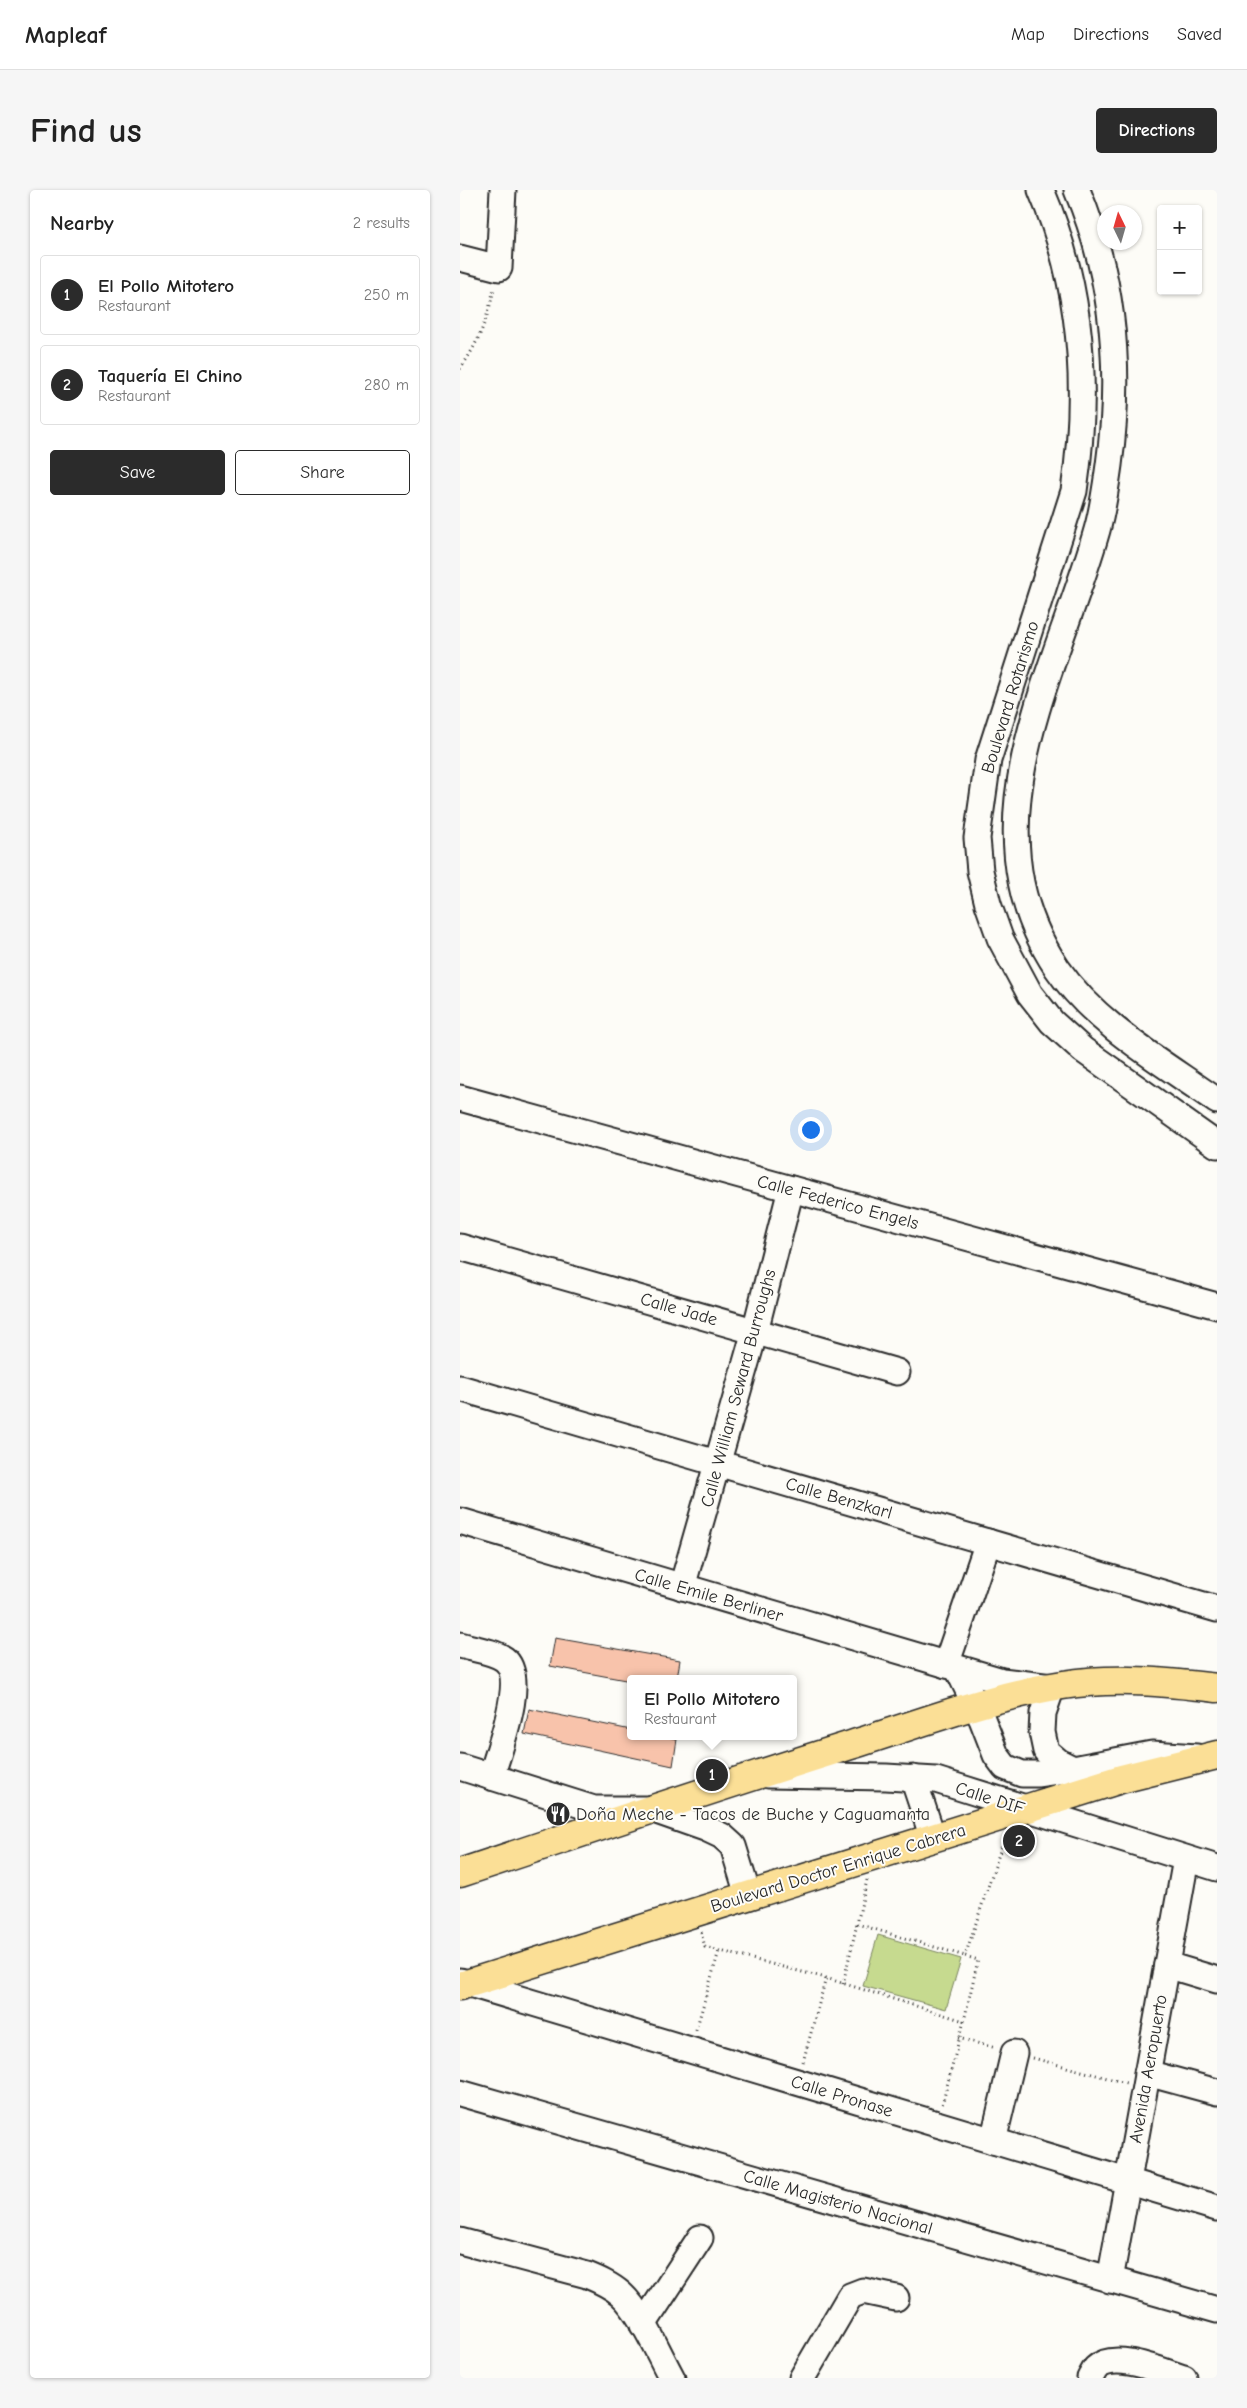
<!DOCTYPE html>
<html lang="en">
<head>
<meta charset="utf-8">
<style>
	:root { --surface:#fff; --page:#f6f6f6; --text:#222; --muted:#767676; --line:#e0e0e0; --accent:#2b2b2b }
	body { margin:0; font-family:"Comic Neue",sans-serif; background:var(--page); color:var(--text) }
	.controls { position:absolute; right:15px; top:15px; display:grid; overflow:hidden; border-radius:5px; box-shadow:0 1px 4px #0004 }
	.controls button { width:45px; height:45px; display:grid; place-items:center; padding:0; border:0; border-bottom:1px solid var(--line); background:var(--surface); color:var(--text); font:25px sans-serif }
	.compass { position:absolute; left:637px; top:15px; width:45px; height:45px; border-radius:50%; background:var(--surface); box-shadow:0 1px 4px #0004; rotate:355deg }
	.you { position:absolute; left:350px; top:939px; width:18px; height:18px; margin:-12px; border:4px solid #fff; border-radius:50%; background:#1a73e8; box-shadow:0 0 0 8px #1a73e833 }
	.badge { display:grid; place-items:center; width:32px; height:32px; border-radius:50%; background:var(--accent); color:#fff; font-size:16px; font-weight:700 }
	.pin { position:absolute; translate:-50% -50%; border:2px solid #fff; box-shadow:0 1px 5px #0006 }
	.popup { position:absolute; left:167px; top:1485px; width:170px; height:65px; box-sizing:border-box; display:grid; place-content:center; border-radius:5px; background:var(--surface); filter:drop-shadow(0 1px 4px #0005); font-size:16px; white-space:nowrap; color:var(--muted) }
	.popup b { font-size:19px; color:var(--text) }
	.popup::after { content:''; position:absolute; left:50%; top:100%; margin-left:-10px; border:10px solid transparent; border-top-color:var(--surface) }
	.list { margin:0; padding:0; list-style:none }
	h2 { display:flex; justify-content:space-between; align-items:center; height:65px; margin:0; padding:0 20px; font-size:21px }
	h2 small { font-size:16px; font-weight:400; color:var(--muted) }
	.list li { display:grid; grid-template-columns:32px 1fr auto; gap:15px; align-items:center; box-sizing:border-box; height:80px; margin:0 10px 10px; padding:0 10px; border:1px solid var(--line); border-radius:5px }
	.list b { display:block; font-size:19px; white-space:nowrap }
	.list p { margin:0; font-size:16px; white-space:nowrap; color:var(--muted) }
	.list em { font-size:16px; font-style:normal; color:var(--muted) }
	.actions { display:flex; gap:10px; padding:15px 20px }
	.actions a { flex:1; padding:11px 0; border:1px solid var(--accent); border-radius:5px; text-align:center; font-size:18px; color:var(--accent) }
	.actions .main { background:var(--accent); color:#fff }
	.map { position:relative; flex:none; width:757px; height:2188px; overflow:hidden; border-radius:5px }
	header { display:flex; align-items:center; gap:30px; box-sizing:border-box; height:70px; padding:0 25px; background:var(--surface); border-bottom:1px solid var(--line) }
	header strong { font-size:24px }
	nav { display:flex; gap:28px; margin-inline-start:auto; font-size:18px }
	.intro { display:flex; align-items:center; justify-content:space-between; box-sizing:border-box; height:120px; padding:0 30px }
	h1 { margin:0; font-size:35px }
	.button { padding:12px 22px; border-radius:5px; background:var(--accent); color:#fff; font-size:18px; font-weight:700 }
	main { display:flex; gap:30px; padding:0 30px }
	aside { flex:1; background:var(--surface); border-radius:5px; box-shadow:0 1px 4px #0004 }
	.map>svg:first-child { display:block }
	.green { fill:#c6da8f; stroke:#78825d }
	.building { fill:#f8c3ab; stroke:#2b2b2b }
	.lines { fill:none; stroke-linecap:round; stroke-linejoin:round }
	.minor-casing { stroke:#2b2b2b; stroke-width:29 }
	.major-casing { stroke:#2b2b2b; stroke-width:31 }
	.path { stroke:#2b2b2b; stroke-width:3; stroke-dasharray:1 4; stroke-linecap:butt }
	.minor { stroke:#fdfcf7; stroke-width:25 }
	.major { stroke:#fbdf96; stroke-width:28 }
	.labels { text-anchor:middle; stroke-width:4; stroke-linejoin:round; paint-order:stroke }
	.street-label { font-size:18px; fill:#2b2b2b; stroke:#fdfcf7 }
	.poi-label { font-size:18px; fill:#2b2b2b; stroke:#fdfcf7; text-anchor:start }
</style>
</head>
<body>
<header>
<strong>Mapleaf</strong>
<nav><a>Map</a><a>Directions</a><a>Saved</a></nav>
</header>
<div class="intro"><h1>Find us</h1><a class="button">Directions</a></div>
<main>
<aside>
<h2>Nearby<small>2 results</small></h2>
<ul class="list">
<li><span class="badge">1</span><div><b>El Pollo Mitotero</b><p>Restaurant</p></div><em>250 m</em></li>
<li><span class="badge">2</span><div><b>Taquería El Chino</b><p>Restaurant</p></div><em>280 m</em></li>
</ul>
<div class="actions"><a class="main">Save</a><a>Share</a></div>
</aside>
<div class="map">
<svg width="757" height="2188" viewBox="0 0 757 2188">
	<rect width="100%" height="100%" fill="#fdfcf7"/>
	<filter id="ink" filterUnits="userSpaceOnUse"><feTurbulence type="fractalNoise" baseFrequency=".02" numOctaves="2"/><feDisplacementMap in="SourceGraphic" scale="10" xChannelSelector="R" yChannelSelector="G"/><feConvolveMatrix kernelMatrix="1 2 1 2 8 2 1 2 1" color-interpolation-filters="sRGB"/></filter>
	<g filter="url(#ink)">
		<path class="green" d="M418 1745 501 1769 486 1819 403 1796Z"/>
		<g class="building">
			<path d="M95 1448 220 1470 217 1489H171V1491L90 1476Z"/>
			<path d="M69 1519 171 1540V1546H202L217 1549 213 1576 64 1544Z"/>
		</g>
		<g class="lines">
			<defs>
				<g id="minor">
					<path d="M581 0C622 95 629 199 614 301L528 570 517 648 520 681 528 714 540 748 570 804 592 832 623 860 757 955"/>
					<path d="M617 0C654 88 662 180 649 275 646 296 643 319 637 340 597 482 502 636 597 778 636 835 702 872 757 911"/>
					<path d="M0 68 39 78 43 0"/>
					<path d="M0 908 757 1116"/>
					<path d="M0 1057 437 1182"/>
					<path d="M0 1198 757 1419"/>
					<path d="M0 1331 542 1491 592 1497 583 1523 582 1542 586 1561 599 1572 613 1579 692 1564 737 1567"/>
					<path d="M222 1397 295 1141 331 999"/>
					<path d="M0 1455C13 1459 33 1461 44 1469 68 1487 38 1562 31 1587"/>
					<path d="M486 1475 528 1352"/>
					<path d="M498 1479 522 1529 536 1565 545 1577 562 1584H578L613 1579"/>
					<path d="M0 1577 134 1619H191L245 1638 262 1646 273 1656 288 1705"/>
					<path d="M308 1585 426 1587 476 1590 757 1678"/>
					<path d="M453 1588 473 1648"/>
					<path d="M707 1775 757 1790"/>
					<path d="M0 1791 757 2018"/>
					<path d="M687 1883 757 1902"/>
					<path d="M0 1903 757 2120"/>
					<path d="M533 1951 554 1863"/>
					<path d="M0 2051 127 2085C139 2090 151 2095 161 2104 182 2123 198 2163 212 2188"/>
					<path d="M650 2090 726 1669"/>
					<path d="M183 2135 240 2048"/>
					<path d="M342 2188 390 2106 403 2101 436 2108"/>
					<path d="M630 2188C632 2185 634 2180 636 2178 655 2160 703 2182 724 2188"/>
				</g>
				<g id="major">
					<path d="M0 1683C130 1640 260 1596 391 1555 461 1533 531 1506 603 1495 654 1487 706 1492 757 1498"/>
					<path d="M0 1796 661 1589 757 1565"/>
				</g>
			</defs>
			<use href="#minor" class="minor-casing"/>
			<use href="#major" class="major-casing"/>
			<g class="path">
				<path d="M0 179C18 154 28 128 34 98"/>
				<path d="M407 1690 397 1734 505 1766"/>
				<path d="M241 1742 245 1757 366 1788 504 1831 482 1915"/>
				<path d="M383 1794 397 1734"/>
				<path d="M504 1831 518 1770 505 1766 544 1649"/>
				<path d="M236 1840 259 1761"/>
				<path d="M498 1848 536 1858"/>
				<path d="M573 1868 666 1893"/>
				<path d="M343 1872 366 1788"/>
			</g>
			<use href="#minor" class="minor"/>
			<use href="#major" class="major"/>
		</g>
	</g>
	<defs>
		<symbol id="restaurant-disc" viewBox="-11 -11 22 22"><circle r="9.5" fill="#2b2b2b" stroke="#fdfcf7"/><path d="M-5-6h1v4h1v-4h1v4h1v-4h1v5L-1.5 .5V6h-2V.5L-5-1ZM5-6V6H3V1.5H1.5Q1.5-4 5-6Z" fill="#fff"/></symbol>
	</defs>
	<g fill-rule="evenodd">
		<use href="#restaurant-disc" x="84" y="1610" width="28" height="28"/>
	</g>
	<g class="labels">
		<g class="street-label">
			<text transform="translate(550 507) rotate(-73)" y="6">Boulevard Rotarismo</text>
			<text transform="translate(378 1012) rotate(15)" y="6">Calle Federico Engels</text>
			<text transform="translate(219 1119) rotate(16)" y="6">Calle Jade</text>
			<text transform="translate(278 1198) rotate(-75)" y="6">Calle William Seward Burroughs</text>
			<text transform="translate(379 1308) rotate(16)" y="6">Calle Benzkarl</text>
			<text transform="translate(249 1405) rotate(16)" y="6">Calle Emile Berliner</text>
			<text transform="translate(530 1608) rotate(18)" y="6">Calle DIF</text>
			<text transform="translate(378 1678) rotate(-17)" y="6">Boulevard Doctor Enrique Cabrera</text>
			<text transform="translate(688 1879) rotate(-80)" y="6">Avenida Aeropuerto</text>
			<text transform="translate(382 1906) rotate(17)" y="6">Calle Pronase</text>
			<text transform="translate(378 2012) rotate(16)" y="6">Calle Magisterio Nacional</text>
		</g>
		<g class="poi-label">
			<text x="116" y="1630">Doña Meche - Tacos de Buche y Caguamanta</text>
		</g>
	</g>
</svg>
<div class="controls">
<button>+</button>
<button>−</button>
</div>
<svg class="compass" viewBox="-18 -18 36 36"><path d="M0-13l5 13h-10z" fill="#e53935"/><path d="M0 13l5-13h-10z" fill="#767676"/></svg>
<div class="you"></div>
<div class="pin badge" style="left:252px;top:1585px">1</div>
<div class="popup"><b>El Pollo Mitotero</b>Restaurant</div>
<div class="pin badge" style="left:559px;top:1651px">2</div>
</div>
</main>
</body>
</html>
